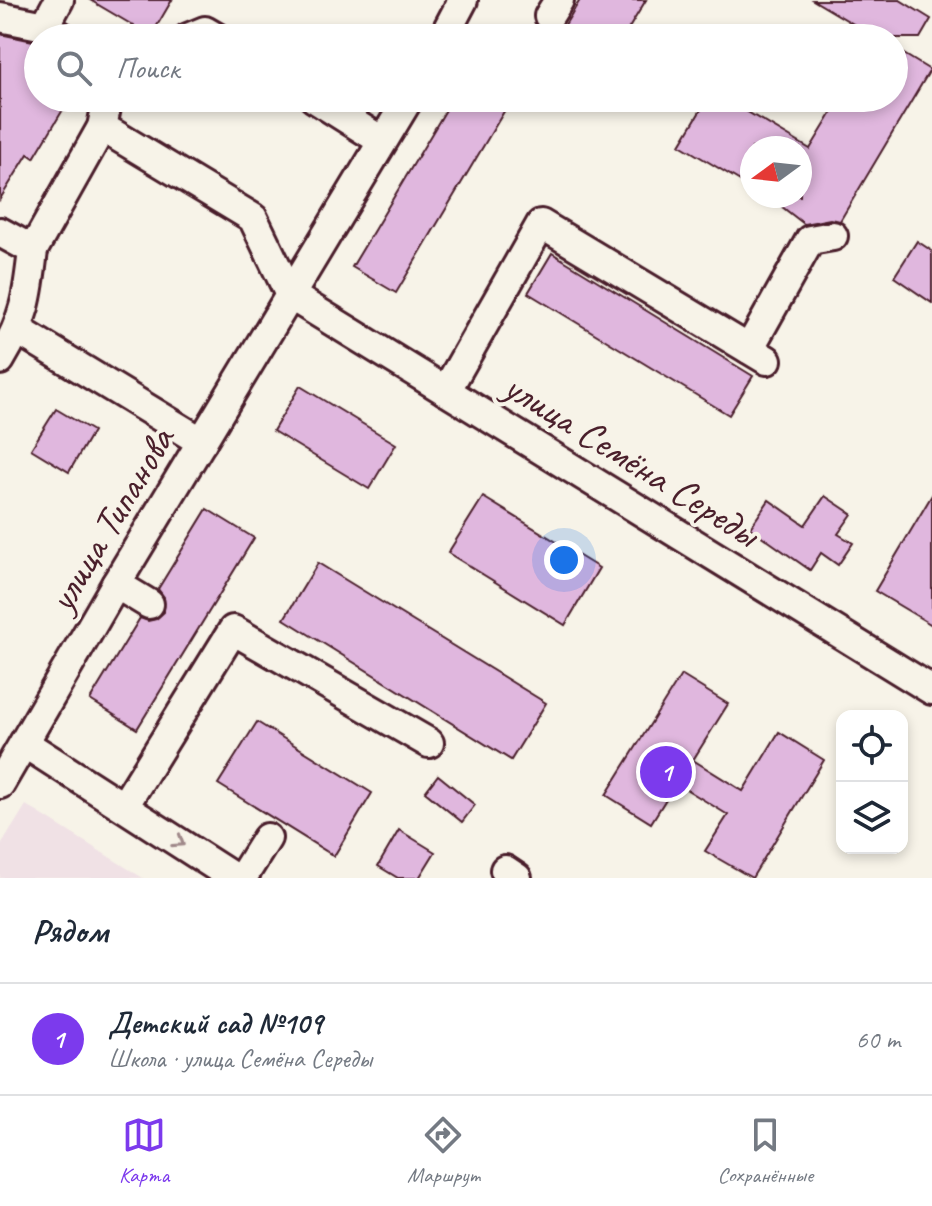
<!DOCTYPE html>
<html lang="ru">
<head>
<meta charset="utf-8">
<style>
	:root { --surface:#fff; --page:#f2f2f3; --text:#1f2937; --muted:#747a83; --line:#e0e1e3; --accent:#7c3aed }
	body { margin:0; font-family:Caveat,sans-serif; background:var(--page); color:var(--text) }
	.controls { position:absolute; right:24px; bottom:24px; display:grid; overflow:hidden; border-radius:16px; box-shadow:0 4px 12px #0003 }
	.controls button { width:72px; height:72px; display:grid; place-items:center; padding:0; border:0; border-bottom:2px solid var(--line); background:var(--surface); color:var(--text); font:40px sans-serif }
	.compass { position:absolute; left:740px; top:136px; width:72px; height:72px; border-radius:50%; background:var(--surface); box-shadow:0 4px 12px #0003; rotate:255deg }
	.you { position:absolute; left:564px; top:560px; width:28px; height:28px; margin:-20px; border:6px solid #fff; border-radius:50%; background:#1a73e8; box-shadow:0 0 0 12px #1a73e833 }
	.badge { display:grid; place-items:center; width:52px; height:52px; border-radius:50%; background:var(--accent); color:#fff; font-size:26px; font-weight:700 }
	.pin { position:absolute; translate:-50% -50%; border:4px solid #fff; box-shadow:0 2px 8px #0006 }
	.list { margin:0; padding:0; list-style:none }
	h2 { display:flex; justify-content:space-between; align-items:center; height:104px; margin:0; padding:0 32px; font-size:34px }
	h2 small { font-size:26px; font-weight:400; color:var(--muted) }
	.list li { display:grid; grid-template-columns:52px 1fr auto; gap:24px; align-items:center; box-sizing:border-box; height:112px; padding:0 32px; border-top:2px solid var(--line) }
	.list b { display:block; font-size:30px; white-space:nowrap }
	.list p { margin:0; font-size:26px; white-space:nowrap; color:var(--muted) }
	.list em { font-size:26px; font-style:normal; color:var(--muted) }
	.icon { flex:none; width:44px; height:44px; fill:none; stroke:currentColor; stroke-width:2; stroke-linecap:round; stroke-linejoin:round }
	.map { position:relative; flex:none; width:932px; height:878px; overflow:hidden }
	.search { position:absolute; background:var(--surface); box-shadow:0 4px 12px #0003; left:24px; right:24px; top:24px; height:88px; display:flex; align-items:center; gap:20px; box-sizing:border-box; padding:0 28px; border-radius:44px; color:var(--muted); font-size:30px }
	.sheet { height:216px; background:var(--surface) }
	nav { display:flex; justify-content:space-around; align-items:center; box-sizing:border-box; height:112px; border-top:2px solid var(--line); background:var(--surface); font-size:22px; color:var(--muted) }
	nav a { display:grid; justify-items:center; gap:4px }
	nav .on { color:var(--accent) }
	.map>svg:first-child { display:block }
	.built { fill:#f0e1e5 }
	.building { fill:#e0b7de; stroke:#4a1f2b; stroke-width:2 }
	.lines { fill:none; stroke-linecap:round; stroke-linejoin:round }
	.minor-casing { stroke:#4a1f2b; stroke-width:34 }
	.minor { stroke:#f7f3e8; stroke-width:28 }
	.oneway { stroke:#a0898a }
	.labels { text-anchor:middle; stroke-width:8; stroke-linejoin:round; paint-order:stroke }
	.street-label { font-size:40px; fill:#4a1f2b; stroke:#f7f3e8 }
</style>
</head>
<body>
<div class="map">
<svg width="932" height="878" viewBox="0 0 932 878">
	<rect width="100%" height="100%" fill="#f7f3e8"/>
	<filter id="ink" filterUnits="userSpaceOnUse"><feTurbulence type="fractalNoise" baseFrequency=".0125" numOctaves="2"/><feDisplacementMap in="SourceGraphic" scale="16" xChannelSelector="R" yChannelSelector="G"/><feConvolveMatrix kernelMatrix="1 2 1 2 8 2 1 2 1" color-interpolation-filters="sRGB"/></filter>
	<g filter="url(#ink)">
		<path class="built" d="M26 805 143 878H0V847Z"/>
		<g class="building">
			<path d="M90 0H172L151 36Z"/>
			<path d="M580 0H646L623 38H557Z"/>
			<path d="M813 0H900L931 19 920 38H877Z"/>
			<path d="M0 34 38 42V98H70L34 158 28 154 0 199Z"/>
			<path d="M894 48 930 70 840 221 830 219 804 224 768 196H800V148H752V188L680 145 708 98H724L810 149 841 98H894Z"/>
			<path d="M453 98H512L396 293 352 267Z"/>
			<path d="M917 241 932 251V303L894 277Z"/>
			<path d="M552 253 753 376 729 415 528 293Z"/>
			<path d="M300 386 396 444 369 489 273 431Z"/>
			<path d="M56 409 93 431 69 472 31 449Z"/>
			<path d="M932 495V625L875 591Z"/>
			<path d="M825 496 852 514 838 534 853 543 838 565 821 553 810 570 750 528 769 500 805 525Z"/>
			<path d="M483 497 599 568 565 625 448 553Z"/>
			<path d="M207 509 254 538 137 729 90 700 140 618 148 621 156 619 164 612V597L158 589Z"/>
			<path d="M318 563 546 703 511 760 284 619Z"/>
			<path d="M681 675 728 704 693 760 743 791 779 732 824 760 752 878 705 851 728 815 676 783 651 823 606 795Z"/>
			<path d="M257 722 372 793 334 856 218 784Z"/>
			<path d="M438 775 475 805 462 822 425 792Z"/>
			<path d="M399 830 435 852 419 878H398L378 866Z"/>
		</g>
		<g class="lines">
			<defs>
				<g id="minor">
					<path d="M59 0 45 26 64 38"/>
					<path d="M549 16 559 0"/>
					<path d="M0 17 45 26"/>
					<path d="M188 38 205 31 217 38"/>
					<path d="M443 38 463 0"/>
					<path d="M314 98 382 141"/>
					<path d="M102 127 253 218 290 295"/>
					<path d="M0 232 33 250C28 296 25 319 0 360"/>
					<path d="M33 250 102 127 108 98"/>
					<path d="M290 295 932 690"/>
					<path d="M18 330 202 442"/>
					<path d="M749 349 810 240 833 236"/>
					<path d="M446 391 541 224 767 360"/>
					<path d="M116 584 149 604"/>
					<path d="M24 743 234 878"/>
					<path d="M0 784 116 584 409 98"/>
					<path d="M124 806 233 630 429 743"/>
					<path d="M505 870 517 878"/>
					<path d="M242 878 267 838"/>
				</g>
			</defs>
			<use href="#minor" class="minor-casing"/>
			<use href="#minor" class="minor"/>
		</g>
		<defs><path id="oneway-chevron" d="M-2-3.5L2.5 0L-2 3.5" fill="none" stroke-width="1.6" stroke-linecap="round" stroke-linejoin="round" transform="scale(2)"/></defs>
		<use class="oneway" href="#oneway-chevron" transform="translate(179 842) rotate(33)"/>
	</g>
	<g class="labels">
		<g class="street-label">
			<text transform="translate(632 459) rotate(32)" y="14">улица Семёна Середы</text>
			<text transform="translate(110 519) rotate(-59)" y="14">улица Типанова</text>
		</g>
	</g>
</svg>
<div class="controls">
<button><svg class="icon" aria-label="locate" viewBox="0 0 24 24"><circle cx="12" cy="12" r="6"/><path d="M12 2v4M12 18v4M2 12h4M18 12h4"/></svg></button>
<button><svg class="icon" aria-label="layers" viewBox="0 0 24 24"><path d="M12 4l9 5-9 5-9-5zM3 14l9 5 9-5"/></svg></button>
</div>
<svg class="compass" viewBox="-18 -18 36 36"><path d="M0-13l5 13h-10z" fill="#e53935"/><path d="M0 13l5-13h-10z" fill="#747a83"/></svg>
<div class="you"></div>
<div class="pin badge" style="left:666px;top:772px">1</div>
<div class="search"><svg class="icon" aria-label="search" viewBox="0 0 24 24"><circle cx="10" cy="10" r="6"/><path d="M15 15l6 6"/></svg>Поиск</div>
</div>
<section class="sheet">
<h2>Рядом<small></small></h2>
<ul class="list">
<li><span class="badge">1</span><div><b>Детский сад №109</b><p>Школа · улица Семёна Середы</p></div><em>60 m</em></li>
</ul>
</section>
<nav>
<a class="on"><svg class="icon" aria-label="map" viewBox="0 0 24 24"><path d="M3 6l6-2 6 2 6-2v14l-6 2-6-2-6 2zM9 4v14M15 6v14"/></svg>Карта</a>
<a><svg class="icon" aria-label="directions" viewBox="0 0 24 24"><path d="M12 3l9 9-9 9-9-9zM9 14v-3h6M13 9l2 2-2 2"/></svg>Маршрут</a>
<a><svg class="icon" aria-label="saved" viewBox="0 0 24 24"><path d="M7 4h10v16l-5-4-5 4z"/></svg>Сохранённые</a>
</nav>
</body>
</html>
